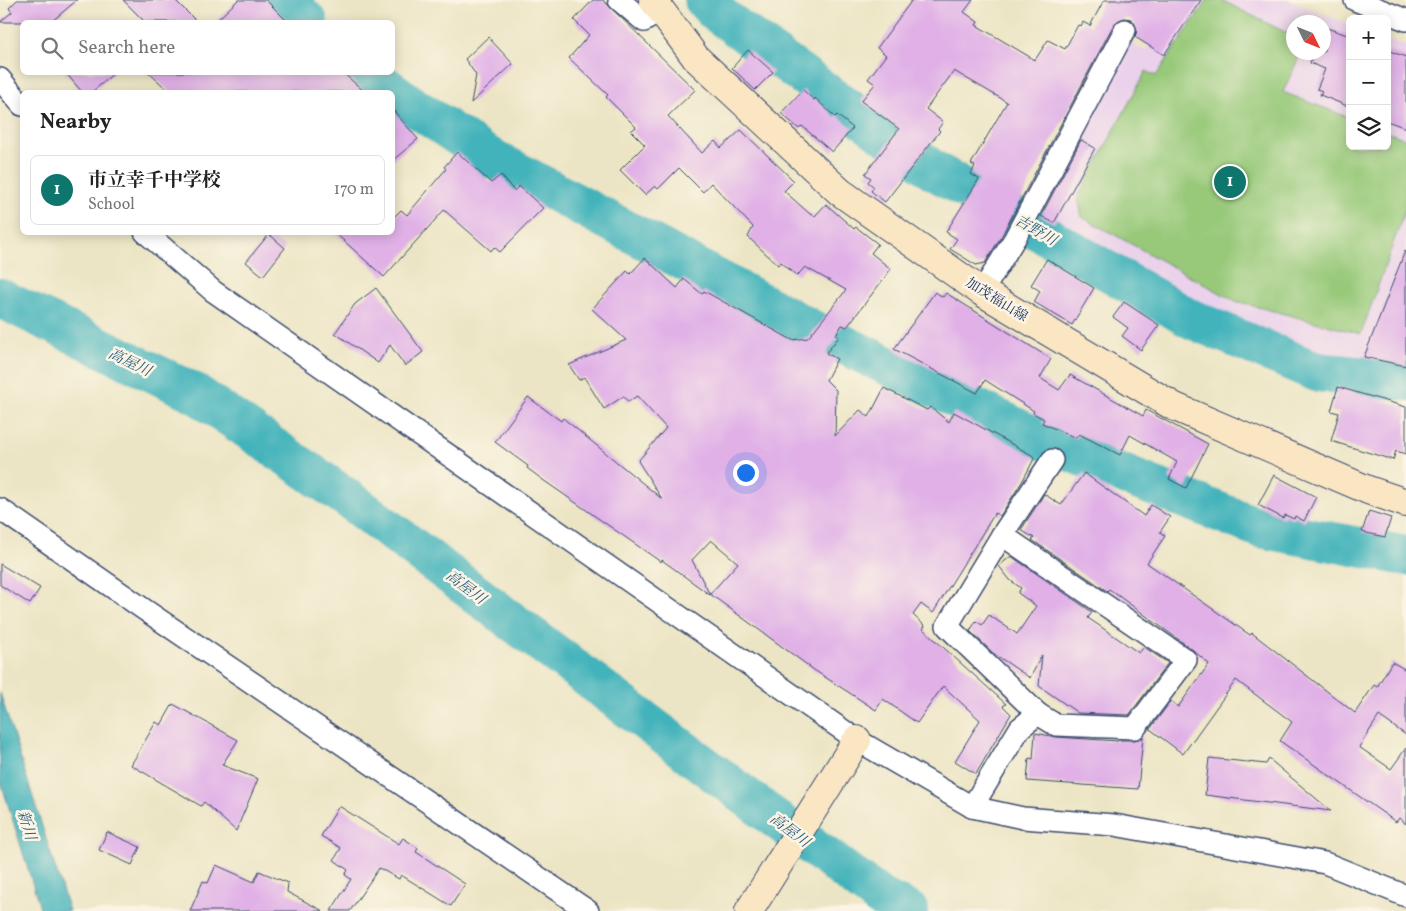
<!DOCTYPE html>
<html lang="en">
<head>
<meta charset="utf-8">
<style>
	:root { --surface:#fff; --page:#f6f6f6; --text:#222; --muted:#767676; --line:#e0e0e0; --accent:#0f766e }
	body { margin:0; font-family:Vollkorn,"Noto Serif JP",serif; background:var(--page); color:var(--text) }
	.controls { position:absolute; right:15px; top:15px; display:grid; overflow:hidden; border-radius:8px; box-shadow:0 2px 12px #0003 }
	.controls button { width:45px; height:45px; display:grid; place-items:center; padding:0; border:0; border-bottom:1px solid var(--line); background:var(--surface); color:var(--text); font:25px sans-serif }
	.compass { position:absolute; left:1286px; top:15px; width:45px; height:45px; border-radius:50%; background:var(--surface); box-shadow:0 2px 12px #0003; rotate:133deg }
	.you { position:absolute; left:745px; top:472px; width:18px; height:18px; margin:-12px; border:4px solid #fff; border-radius:50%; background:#1a73e8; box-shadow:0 0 0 8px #1a73e833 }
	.badge { display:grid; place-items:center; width:32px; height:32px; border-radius:50%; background:var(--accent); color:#fff; font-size:16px; font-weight:700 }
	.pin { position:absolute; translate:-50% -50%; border:2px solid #fff; box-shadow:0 1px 5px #0006 }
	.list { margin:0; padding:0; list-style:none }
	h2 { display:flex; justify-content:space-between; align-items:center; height:65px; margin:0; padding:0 20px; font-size:21px }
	h2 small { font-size:16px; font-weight:400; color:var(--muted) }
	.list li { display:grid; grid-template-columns:32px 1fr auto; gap:15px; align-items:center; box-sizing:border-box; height:70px; margin:0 10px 10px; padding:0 10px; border:1px solid var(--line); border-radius:8px }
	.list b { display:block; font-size:19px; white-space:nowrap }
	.list p { margin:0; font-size:16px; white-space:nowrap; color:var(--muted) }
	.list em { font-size:16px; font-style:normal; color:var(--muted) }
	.icon { flex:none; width:28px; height:28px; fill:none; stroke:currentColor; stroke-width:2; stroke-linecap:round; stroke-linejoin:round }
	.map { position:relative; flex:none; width:1406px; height:911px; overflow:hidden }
	.search { position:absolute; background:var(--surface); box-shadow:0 2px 12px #0003; left:20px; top:20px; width:375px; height:55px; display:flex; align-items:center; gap:12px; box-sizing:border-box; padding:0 18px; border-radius:8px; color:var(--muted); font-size:19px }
	.panel { position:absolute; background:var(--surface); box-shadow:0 2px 12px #0003; left:20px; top:90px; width:375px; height:145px; border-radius:8px }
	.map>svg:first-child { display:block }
	.built { fill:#ebd1eb; fill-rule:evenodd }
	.green { fill:#97c979; stroke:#597c6c }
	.water { fill:#43b3bb; stroke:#2f718c }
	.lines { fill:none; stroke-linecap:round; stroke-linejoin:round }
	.river { stroke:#43b3bb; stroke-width:40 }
	.building { fill:#e0b0e7 }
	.street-casing { stroke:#3a4a6d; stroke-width:24 }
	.secondary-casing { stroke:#3a4a6d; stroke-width:30 }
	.street { stroke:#fff; stroke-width:21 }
	.secondary { stroke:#fbe6c4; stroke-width:28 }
	.labels { text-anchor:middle; stroke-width:5; stroke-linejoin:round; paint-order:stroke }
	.street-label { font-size:14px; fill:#1b2f5e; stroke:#fcf5e5 }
	.water-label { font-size:15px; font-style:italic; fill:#295d7f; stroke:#fcf5e5 }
</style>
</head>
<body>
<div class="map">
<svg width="1406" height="911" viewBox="0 0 1406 911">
	<rect width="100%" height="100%" fill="#fcf5e5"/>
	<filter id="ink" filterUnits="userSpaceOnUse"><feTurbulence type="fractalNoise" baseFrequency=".02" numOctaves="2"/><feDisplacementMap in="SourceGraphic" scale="10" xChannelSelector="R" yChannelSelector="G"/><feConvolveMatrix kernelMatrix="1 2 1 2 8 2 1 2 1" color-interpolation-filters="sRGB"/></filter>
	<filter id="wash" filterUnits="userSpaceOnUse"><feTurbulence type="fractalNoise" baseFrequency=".0096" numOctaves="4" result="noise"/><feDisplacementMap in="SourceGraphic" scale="20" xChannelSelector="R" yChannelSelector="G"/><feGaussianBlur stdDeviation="1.12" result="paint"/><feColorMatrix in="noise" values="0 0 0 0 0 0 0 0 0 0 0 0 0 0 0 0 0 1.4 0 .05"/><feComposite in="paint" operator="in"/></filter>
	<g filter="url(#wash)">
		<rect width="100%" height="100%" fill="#ece5c5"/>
		<path class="built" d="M1177 0H1289L1350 25V146H1387V39L1406 46V374L1329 361 1227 324 1034 218 1128 42 1145 51ZM1294 22H1324V52H1294Z"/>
		<path class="green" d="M1207 0H1221L1293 36 1294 52 1301 53 1283 92 1350 118V146H1387V132L1406 139V207L1361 334 1235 301 1082 217 1078 197 1146 71 1156 76Z"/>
		<path class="water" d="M0 693 69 911H41L0 779Z"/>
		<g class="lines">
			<g class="river">
				<path d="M286 0 308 22"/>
				<path d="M704 0 714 11 935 171 1189 318 1317 372 1406 381"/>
				<path d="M366 72 410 104 486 155 811 329 1043 440 1137 480 1260 528 1406 556"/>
				<path d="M0 298 195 393 350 500 880 897 909 911"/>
			</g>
		</g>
		<g id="blocks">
			<g class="building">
				<path d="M17 0H77L51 22H0L12 12 9 8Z"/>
				<path d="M123 0H175L197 22H145Z"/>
				<path d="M238 0H266L288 22H215Z"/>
				<path d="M593 0H603L695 90 668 116 702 153 715 141 721 148 741 130 794 181 784 191 810 214 815 216 826 204 854 229 856 227 878 244 871 253 891 269 847 327 842 325 836 335 839 337 826 353 837 359 826 380 836 390 835 436 860 410 869 417 884 388 927 410 930 407 949 422 954 412 1035 457 1023 480 1000 516 995 513 933 613 921 604 913 615 925 626 923 629 1006 704 1003 706 1011 714 976 774 955 761 980 720 943 686 917 723 883 699 876 710 814 670 710 594 738 563 711 540 692 560 710 595 662 560 661 562 543 480 527 468 528 466 495 442 528 397 561 421 563 418 662 499 638 461 666 428 637 396 628 402 624 396 604 409 584 377 579 380 569 365 626 340 592 309 627 271 630 274 645 258 677 288 684 279 702 294 704 291 792 340 808 338 846 290 805 267 797 276 781 262 778 265 748 237 753 227 711 183 703 192 679 168 658 189 655 186 645 195 620 170 645 145 631 131 636 127 606 97 608 95 569 58 589 35 574 20Z"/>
				<path d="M912 0H973L964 12 978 22 976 25 1035 60 1048 40 1065 49 1078 25 1081 26 1083 22 1090 26 1104 0H1201L1164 55 1135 37 1137 29 1131 19 1124 18 1114 24 1002 235 985 263 976 265 950 249 957 239 946 232 979 179 971 174 975 166 971 164 1007 102 954 71 926 109 943 122 938 129 940 131 885 202 871 191 874 187 868 182 871 178 865 174 899 129 861 101 875 84 868 79 886 55 877 48Z"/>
				<path d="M1324 27 1350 36V107L1320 95 1322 91 1317 89 1325 69 1310 63 1314 52H1324Z"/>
				<path d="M488 37 513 64 471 103 476 75 465 59Z"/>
				<path d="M748 50 773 72 755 90 732 68Z"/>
				<path d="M1387 50 1406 57V128L1387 121Z"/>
				<path d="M65 72H115L92 92H82Z"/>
				<path d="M148 72H342L365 92H170Z"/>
				<path d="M803 90 814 100 815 98 835 117 837 115 853 128 832 152 802 126 799 129 781 113Z"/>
				<path d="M392 109 418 139 392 161Z"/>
				<path d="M1081 140 1095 148 1054 223 1041 216Z"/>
				<path d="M457 152 491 183 501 175 514 191 519 186 543 208 500 252 494 247 491 251 444 210 384 277 334 232H392V219L401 210 407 215 446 169 444 167Z"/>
				<path d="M269 234 285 248 263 276 246 262Z"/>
				<path d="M1405 251H1406V366L1364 357Z"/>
				<path d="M1047 259 1094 288 1072 325 1034 302 1040 291 1031 285Z"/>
				<path d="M376 288 423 352 405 366 390 345 378 363 335 333 355 304Z"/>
				<path d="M935 292 943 297 946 293 1051 359 1040 378 1059 390 1070 375 1143 416 1146 410 1208 444 1186 488 1169 479 1177 462 1130 435 1120 455 1079 434 1076 438 1042 423 1044 419 1033 413 1034 411 985 380 977 393 894 349Z"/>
				<path d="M1124 302 1159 325 1141 350 1122 336 1128 328 1113 317Z"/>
				<path d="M1338 387 1406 407V454L1396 451 1393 460 1331 441 1339 413 1331 411Z"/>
				<path d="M1084 473 1144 516 1151 505 1170 517 1160 532 1165 536 1147 563 1237 626 1250 635 1252 633 1355 713 1374 685 1377 687 1392 662 1406 670V735L1379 716 1359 747 1391 769 1406 748V824L1399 818 1396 822 1280 741 1292 722 1236 680 1183 754 1150 729 1171 701 1178 707 1209 664 1193 650 1109 589 1107 591 1032 540 1034 538 1021 530 1044 494 1061 505Z"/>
				<path d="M1274 475 1316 497 1304 521 1295 516 1294 519 1285 515 1283 518 1258 505Z"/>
				<path d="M1369 511 1391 518 1385 537 1362 532Z"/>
				<path d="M1011 556 1092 612 1088 618 1139 653 1144 647 1168 663 1129 715 1078 713 1039 686 1042 655 1030 678 993 653 970 631 976 621 982 625 989 615 1017 634 1036 606 1018 593 1021 588 1010 580 999 566Z"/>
				<path d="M0 564 40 588 30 604 0 585Z"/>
				<path d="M173 704 238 740 222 765 258 779 236 831 204 802 201 806 131 765 156 722 161 725Z"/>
				<path d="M1035 733 1056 737 1118 741 1117 740H1135L1143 737 1138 789 1027 781 1029 758 1033 759Z"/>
				<path d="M1209 758 1266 764 1269 759 1331 811 1205 795Z"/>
				<path d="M339 806 399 844 403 838 418 848 416 852 465 884 451 906 401 875 399 879 379 868 350 911H331L351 879 345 875 348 870 334 860 341 848 321 836Z"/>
				<path d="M107 832 140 847 132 865 99 850Z"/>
				<path d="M216 865 254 882 259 871 288 883 287 892 323 911H190L203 881 208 883Z"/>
			</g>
		</g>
	</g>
	<g filter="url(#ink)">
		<use href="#blocks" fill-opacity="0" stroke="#3a4a6d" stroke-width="1"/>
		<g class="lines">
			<defs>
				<g id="street">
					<path d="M619 0 644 21 660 11"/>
					<path d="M1355 0 1406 20"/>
					<path d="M0 79 22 105"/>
					<path d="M145 232 213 291 857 740 972 807 1023 818 1114 825 1325 863 1406 896"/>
					<path d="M982 292 1015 238 1125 30"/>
					<path d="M0 509 145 610 588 911"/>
					<path d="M1002 535 1186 660 1135 728 1056 725 1038 714"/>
					<path d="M972 807 1020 728 1038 714 947 626 1002 535 1052 460"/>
				</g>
				<g id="secondary">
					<path d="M653 0 696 58 840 192 982 292 1173 406 1368 490 1406 503"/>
					<path d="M749 911 857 740"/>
				</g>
			</defs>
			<use href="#street" class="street-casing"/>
			<use href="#secondary" class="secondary-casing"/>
			<use href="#street" class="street"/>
			<use href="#secondary" class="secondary"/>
		</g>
	</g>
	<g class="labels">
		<g class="street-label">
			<text transform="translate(997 299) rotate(32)" y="5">加茂福山線</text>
		</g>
		<g class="water-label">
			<text transform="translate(1036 230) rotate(30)" y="5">吉野川</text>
			<text transform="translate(130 362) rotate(26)" y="5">高屋川</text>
			<text transform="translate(466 587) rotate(37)" y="5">高屋川</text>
			<text transform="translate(27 825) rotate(73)" y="5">新川</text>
			<text transform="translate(790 830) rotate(37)" y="5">高屋川</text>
		</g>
	</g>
</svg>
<div class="controls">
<button>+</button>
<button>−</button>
<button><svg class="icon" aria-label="layers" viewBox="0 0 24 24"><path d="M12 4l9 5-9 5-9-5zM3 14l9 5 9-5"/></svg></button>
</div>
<svg class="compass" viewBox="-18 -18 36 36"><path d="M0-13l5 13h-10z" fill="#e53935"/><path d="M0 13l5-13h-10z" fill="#767676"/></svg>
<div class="you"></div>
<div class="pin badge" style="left:1230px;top:182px">1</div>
<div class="search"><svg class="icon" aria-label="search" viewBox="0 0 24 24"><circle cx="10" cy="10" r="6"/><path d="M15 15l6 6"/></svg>Search here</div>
<section class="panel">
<h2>Nearby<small></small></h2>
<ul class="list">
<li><span class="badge">1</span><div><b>市立幸千中学校</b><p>School</p></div><em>170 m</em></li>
</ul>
</section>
</div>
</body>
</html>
